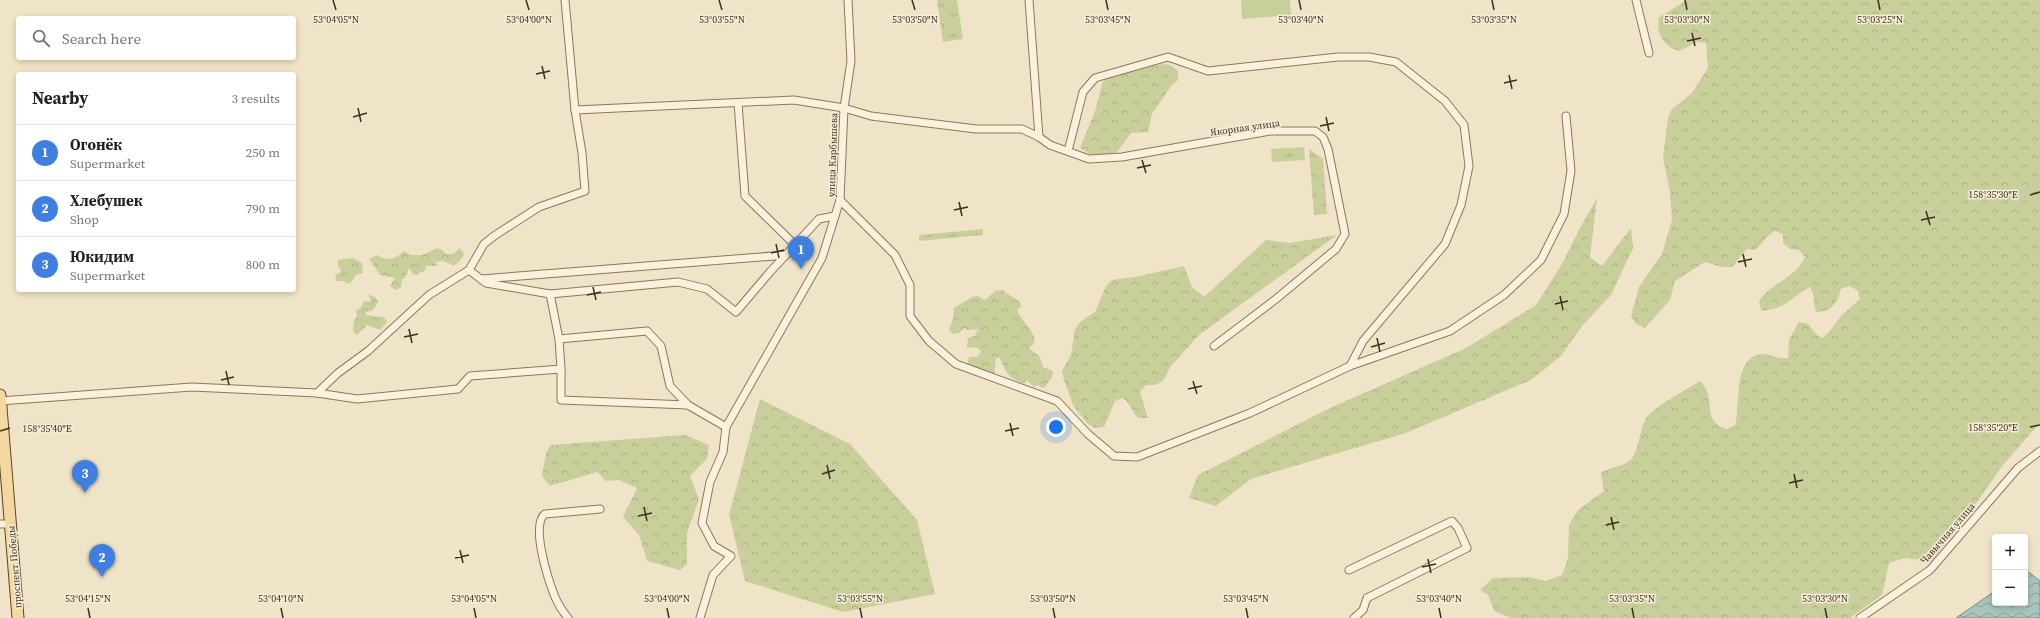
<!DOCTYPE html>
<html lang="en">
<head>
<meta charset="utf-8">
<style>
	:root { --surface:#fff; --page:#f2f2f2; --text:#202124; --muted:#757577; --line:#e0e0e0; --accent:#b45309 }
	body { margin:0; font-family:"Source Serif 4",serif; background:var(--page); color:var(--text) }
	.controls { position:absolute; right:12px; bottom:12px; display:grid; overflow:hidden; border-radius:4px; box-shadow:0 2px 6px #0003 }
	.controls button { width:36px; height:36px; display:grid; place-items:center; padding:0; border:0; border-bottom:1px solid var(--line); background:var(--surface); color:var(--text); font:20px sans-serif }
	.you { position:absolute; left:1056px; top:427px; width:14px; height:14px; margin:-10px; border:3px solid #fff; border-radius:50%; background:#1a73e8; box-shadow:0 0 0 6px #1a73e833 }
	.badge { display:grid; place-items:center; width:26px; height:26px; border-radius:50%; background:var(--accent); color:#fff; font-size:13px; font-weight:700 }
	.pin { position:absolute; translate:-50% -33px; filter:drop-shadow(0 1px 2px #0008) }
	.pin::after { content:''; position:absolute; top:21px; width:14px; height:12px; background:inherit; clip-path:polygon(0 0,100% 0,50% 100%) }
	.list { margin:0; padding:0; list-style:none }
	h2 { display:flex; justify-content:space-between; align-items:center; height:52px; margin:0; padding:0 16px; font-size:17px }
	h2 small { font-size:13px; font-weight:400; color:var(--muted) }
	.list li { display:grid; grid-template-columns:26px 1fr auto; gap:12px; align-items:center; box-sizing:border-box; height:56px; padding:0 16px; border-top:1px solid var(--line) }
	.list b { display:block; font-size:15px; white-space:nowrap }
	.list p { margin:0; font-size:13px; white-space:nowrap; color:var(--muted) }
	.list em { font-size:13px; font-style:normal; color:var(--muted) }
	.icon { flex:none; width:22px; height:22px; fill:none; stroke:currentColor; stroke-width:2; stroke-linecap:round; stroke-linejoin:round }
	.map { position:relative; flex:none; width:2040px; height:618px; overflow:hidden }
	.search { position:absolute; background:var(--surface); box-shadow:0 2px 6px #0003; left:16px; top:16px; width:280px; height:44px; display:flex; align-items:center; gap:10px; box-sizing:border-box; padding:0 14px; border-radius:4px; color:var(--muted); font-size:15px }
	.panel { position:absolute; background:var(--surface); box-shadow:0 2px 6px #0003; left:16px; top:72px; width:280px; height:220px; border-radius:4px }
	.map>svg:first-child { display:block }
	.green { fill:#c9cf9b }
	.forest { fill:url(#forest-crowns) }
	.park { fill:url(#park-tufts) }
	.water { fill:url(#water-waves); stroke:#6f938a }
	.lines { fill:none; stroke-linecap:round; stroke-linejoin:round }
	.minor-casing { stroke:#8d765c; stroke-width:9 }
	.primary-casing { stroke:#5b4430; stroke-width:13 }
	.minor { stroke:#faf1dc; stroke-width:7 }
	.primary { stroke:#f3d9a0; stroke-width:11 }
	.ticks { fill:none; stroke:#3d2e20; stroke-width:1.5 }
	.labels { text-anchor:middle; stroke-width:3; stroke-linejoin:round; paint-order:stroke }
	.street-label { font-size:10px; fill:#3d2e20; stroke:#f7eed8 }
	.ticks-label { font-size:10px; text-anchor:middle; fill:#3d2e20; stroke:#f7eed8; stroke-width:3; stroke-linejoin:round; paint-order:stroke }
</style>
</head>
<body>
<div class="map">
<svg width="2040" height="618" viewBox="0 0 2040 618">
	<defs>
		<pattern id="forest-crowns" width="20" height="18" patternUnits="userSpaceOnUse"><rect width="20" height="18" fill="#c9cf9b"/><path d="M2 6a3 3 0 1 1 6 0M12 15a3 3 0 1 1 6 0" fill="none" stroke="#aeb285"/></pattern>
		<pattern id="park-tufts" width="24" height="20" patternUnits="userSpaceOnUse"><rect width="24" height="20" fill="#c9cf9b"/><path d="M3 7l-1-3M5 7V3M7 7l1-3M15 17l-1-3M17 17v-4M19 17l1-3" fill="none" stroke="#aeb285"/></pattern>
		<pattern id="water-waves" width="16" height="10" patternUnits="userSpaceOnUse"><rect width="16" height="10" fill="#a9c4bc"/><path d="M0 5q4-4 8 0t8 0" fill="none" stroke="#8ba098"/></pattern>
	</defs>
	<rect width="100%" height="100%" fill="#f0e4c8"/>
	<path class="green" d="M1241 0H1290L1291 15 1242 19Z"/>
	<g class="forest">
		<path d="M1687 0H2040V423L2003 465 1963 522 1931 561 1905 558 1889 563 1882 595 1850 618H1511L1494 611 1488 595 1480 590 1493 578 1529 577 1546 581 1562 575 1568 558 1569 525 1578 510 1604 491 1601 473C1610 466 1623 468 1631 459 1638 451 1640 431 1645 420 1651 408 1686 390 1700 381 1702 383 1705 386 1706 389 1714 405 1703 421 1727 429L1735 426C1741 407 1732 358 1761 354 1771 353 1777 360 1788 358L1789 339 1799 322 1808 324 1815 333 1822 338 1829 332 1841 316 1860 299 1857 290 1849 286 1841 289C1837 303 1832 312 1816 312 1813 303 1815 295 1810 287 1793 296 1782 312 1761 310L1759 301C1771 283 1795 279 1805 257L1799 250 1790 249 1783 243V234L1775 231C1766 236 1763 243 1755 250L1747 249 1732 267H1722L1705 262 1675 281 1670 300 1645 328 1636 324 1631 316 1639 287 1662 254 1672 220 1670 193 1663 157 1668 118 1671 110 1692 93 1708 68 1706 43 1697 42 1679 51C1664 47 1655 33 1659 17Z"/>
		<path d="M1163 64 1170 65 1178 71V80L1171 86 1152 114 1148 132 1131 133 1115 155 1090 154 1080 148 1095 111 1103 81 1120 72Z"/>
		<path d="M1597 198 1590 257 1602 266 1631 228 1633 248 1611 295 1582 326 1561 356 1531 380 1406 433 1251 479 1216 506 1189 498 1198 475 1330 408 1466 348 1536 305 1562 264 1580 228Z"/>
		<path d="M1337 235 1199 335 1171 366 1163 381 1155 385H1146L1140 392 1148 418H1138C1132 411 1130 403 1123 398L1115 401 1104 427 1095 428 1087 423 1073 405 1064 380 1062 371 1071 355 1075 329 1081 321 1095 312 1106 286 1112 280 1140 276 1184 266 1192 287 1204 297 1266 240 1290 243Z"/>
		<path d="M437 248 442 250 446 254H453L460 248 464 254C461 260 459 263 453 265L443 261 436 262 437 265 436 266H426L424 272H420L418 275 413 274 409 268 405 278 402 279 401 287 396 290 390 286 395 278 380 275 369 259 377 255C387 262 396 259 404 251L411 255H422Z"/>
		<path d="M353 258 362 263 363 273 356 275 350 284 342 281H336L335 276 341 271 338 265V260Z"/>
		<path d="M1002 290 1020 302 1021 307 1017 310C1021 321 1034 329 1035 342L1029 348 1040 357 1043 367 1053 371 1052 377 1045 387 1042 388 1038 385 1034 387 1027 380 1024 383C1006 379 1006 370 999 357L996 358 994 375 967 365 969 357H977L981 352 978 348 967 347 968 338 975 336 978 329 968 330 964 328 959 333 953 334 949 330 953 319 954 308 972 297 977 296 985 300 995 291Z"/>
		<path d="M368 294 376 298 378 302 373 310 366 312V315L384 317 387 322 380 330 367 325 358 334H355L353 330 354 321 357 316 356 311 362 306 363 302 371 301Z"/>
		<path d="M760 399 850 444 917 520 935 594 843 612 745 581 729 515Z"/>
		<path d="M685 435 709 445 707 459 690 476 699 499 687 533V564L680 570 647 561 639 535 623 517 637 488 619 480 606 481 597 472 550 486 542 476 546 453 551 445Z"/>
	</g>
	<g class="park">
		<path d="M937 0H957L963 39 943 42Z"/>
		<path d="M1304 147 1305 160 1272 162 1271 149Z"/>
		<path d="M1309 149 1323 159 1327 214 1314 215Z"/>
		<path d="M983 229V235L919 241V235Z"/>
	</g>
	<path class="water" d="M2026 570 2040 581V618H1956L1995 591V603H2025Z"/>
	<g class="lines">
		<defs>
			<g id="minor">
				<path d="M1029 0 1039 137"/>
				<path d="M1636 0 1649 53"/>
				<path d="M738 103 745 196 795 245"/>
				<path d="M575 110 794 100 844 108 871 116 976 129H1022L1039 137 1050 145 1089 159 1122 157 1270 131H1315L1323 137 1328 149 1345 234 1336 249 1276 299 1214 346"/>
				<path d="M1068 151 1083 92 1095 78 1168 57 1208 71 1338 57H1369L1396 62 1445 101 1464 125 1469 166 1461 205 1445 244 1363 341 1350 366"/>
				<path d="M840 200 895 255 910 285V316L929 341 956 364 1057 401 1088 434 1114 456 1137 457 1250 413 1350 366 1450 331 1504 295 1541 260 1564 214 1571 171 1566 116"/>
				<path d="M469 270 486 283 550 294 559 339 647 331 661 346 670 386 688 405"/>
				<path d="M481 279 786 255"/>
				<path d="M550 294 678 282 707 289 736 312 770 272 819 219 835 216"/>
				<path d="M559 339 561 369"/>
				<path d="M317 393 338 373 368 351 429 295 469 270 484 244 494 236 539 207 585 191 582 153 575 110 565 0"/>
				<path d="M0 401 192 387 317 393 357 399 458 389 470 376 561 369V400L688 405 726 427"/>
				<path d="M0 524H10"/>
				<path d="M1349 570 1452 521 1458 528 1467 548 1367 598 1363 610 1354 618"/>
				<path d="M568 618C563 612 558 604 555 597 549 582 530 525 545 514L600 509"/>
				<path d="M700 618 713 575 731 556 714 546 702 523 710 482 723 452 726 427 822 258 840 200 844 108 851 61 848 0"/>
				<path d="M1860 618 1930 570 2018 468 2040 451"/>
			</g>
			<path id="primary" d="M0 395 18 618"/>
		</defs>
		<use href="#minor" class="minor-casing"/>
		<use href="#primary" class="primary-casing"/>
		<use href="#minor" class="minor"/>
		<use href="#primary" class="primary"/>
	</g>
	<path class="ticks" d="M333 0 336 10M526 0 529 10M719 0 722 10M912 0 915 10M1106 0 1108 10M1299 0 1301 10M1492 0 1494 10M1685 0 1687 10M1878 0 1880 10M1692 33 1695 46M1687 41 1701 38M542 66 545 79M536 74 550 71M1509 75 1512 89M1504 83 1517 80M358 108 361 122M353 117 367 113M1326 117 1329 131M1320 126 1334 123M1142 160 1146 173M1137 168 1151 165M2030 195 2040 192M959 202 962 216M954 210 968 207M1926 211 1930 225M1921 220 1935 217M776 244 779 258M771 253 784 250M1743 254 1746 267M1738 262 1752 259M593 287 596 300M587 295 601 292M1560 296 1563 310M1555 304 1568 301M409 329 412 343M404 337 418 334M1377 338 1380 352M1371 347 1385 343M226 371 229 385M221 380 234 377M1193 381 1197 394M1188 389 1202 386M1010 423 1013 436M2030 427 2040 425M0 431 10 428M1005 431 1019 428M827 465 830 479M822 474 835 470M1794 474 1797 488M1789 483 1803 480M644 507 647 521M638 516 652 513M1611 517 1614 530M1606 525 1619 522M460 550 463 563M455 558 469 555M1428 559 1431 573M1422 567 1436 564M88 608 90 618M281 608 283 618M474 608 476 618M667 608 669 618M860 608 862 618M1053 608 1055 618M1246 608 1248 618M1439 608 1441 618M1632 608 1634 618M1825 608 1827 618"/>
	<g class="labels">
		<g class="street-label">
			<text transform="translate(1245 127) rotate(-8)" y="4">Якорная улица</text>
			<text transform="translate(832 155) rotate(-88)" y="4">улица Карбышева</text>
			<text transform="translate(1947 533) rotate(-49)" y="4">Чавычная улица</text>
			<text transform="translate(14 567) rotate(-95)" y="4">проспект Победы</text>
		</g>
	</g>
	<g class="ticks-label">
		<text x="336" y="23">53°04'05"N</text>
		<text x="529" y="23">53°04'00"N</text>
		<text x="722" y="23">53°03'55"N</text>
		<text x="915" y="23">53°03'50"N</text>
		<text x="1108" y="23">53°03'45"N</text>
		<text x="1301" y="23">53°03'40"N</text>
		<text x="1494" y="23">53°03'35"N</text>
		<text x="1687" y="23">53°03'30"N</text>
		<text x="1880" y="23">53°03'25"N</text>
		<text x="1993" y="198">158°35'30"E</text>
		<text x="1993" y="431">158°35'20"E</text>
		<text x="47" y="432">158°35'40"E</text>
		<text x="88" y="602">53°04'15"N</text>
		<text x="281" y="602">53°04'10"N</text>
		<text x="474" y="602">53°04'05"N</text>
		<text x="667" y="602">53°04'00"N</text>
		<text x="860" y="602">53°03'55"N</text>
		<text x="1053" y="602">53°03'50"N</text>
		<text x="1246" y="602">53°03'45"N</text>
		<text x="1439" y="602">53°03'40"N</text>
		<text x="1632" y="602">53°03'35"N</text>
		<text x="1825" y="602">53°03'30"N</text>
	</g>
</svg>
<div class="controls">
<button>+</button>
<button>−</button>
</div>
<div class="you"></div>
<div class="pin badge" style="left:801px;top:269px;background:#3f7fe0">1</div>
<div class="pin badge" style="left:102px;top:577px;background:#3f7fe0">2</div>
<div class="pin badge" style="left:85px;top:493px;background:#3f7fe0">3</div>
<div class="search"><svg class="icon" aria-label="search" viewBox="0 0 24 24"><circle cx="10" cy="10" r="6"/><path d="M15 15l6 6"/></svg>Search here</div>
<section class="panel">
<h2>Nearby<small>3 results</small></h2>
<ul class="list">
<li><span class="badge" style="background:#3f7fe0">1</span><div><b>Огонёк</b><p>Supermarket</p></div><em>250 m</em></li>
<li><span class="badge" style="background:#3f7fe0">2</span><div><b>Хлебушек</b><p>Shop</p></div><em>790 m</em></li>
<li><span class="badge" style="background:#3f7fe0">3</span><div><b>Юкидим</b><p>Supermarket</p></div><em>800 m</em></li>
</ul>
</section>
</div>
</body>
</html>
